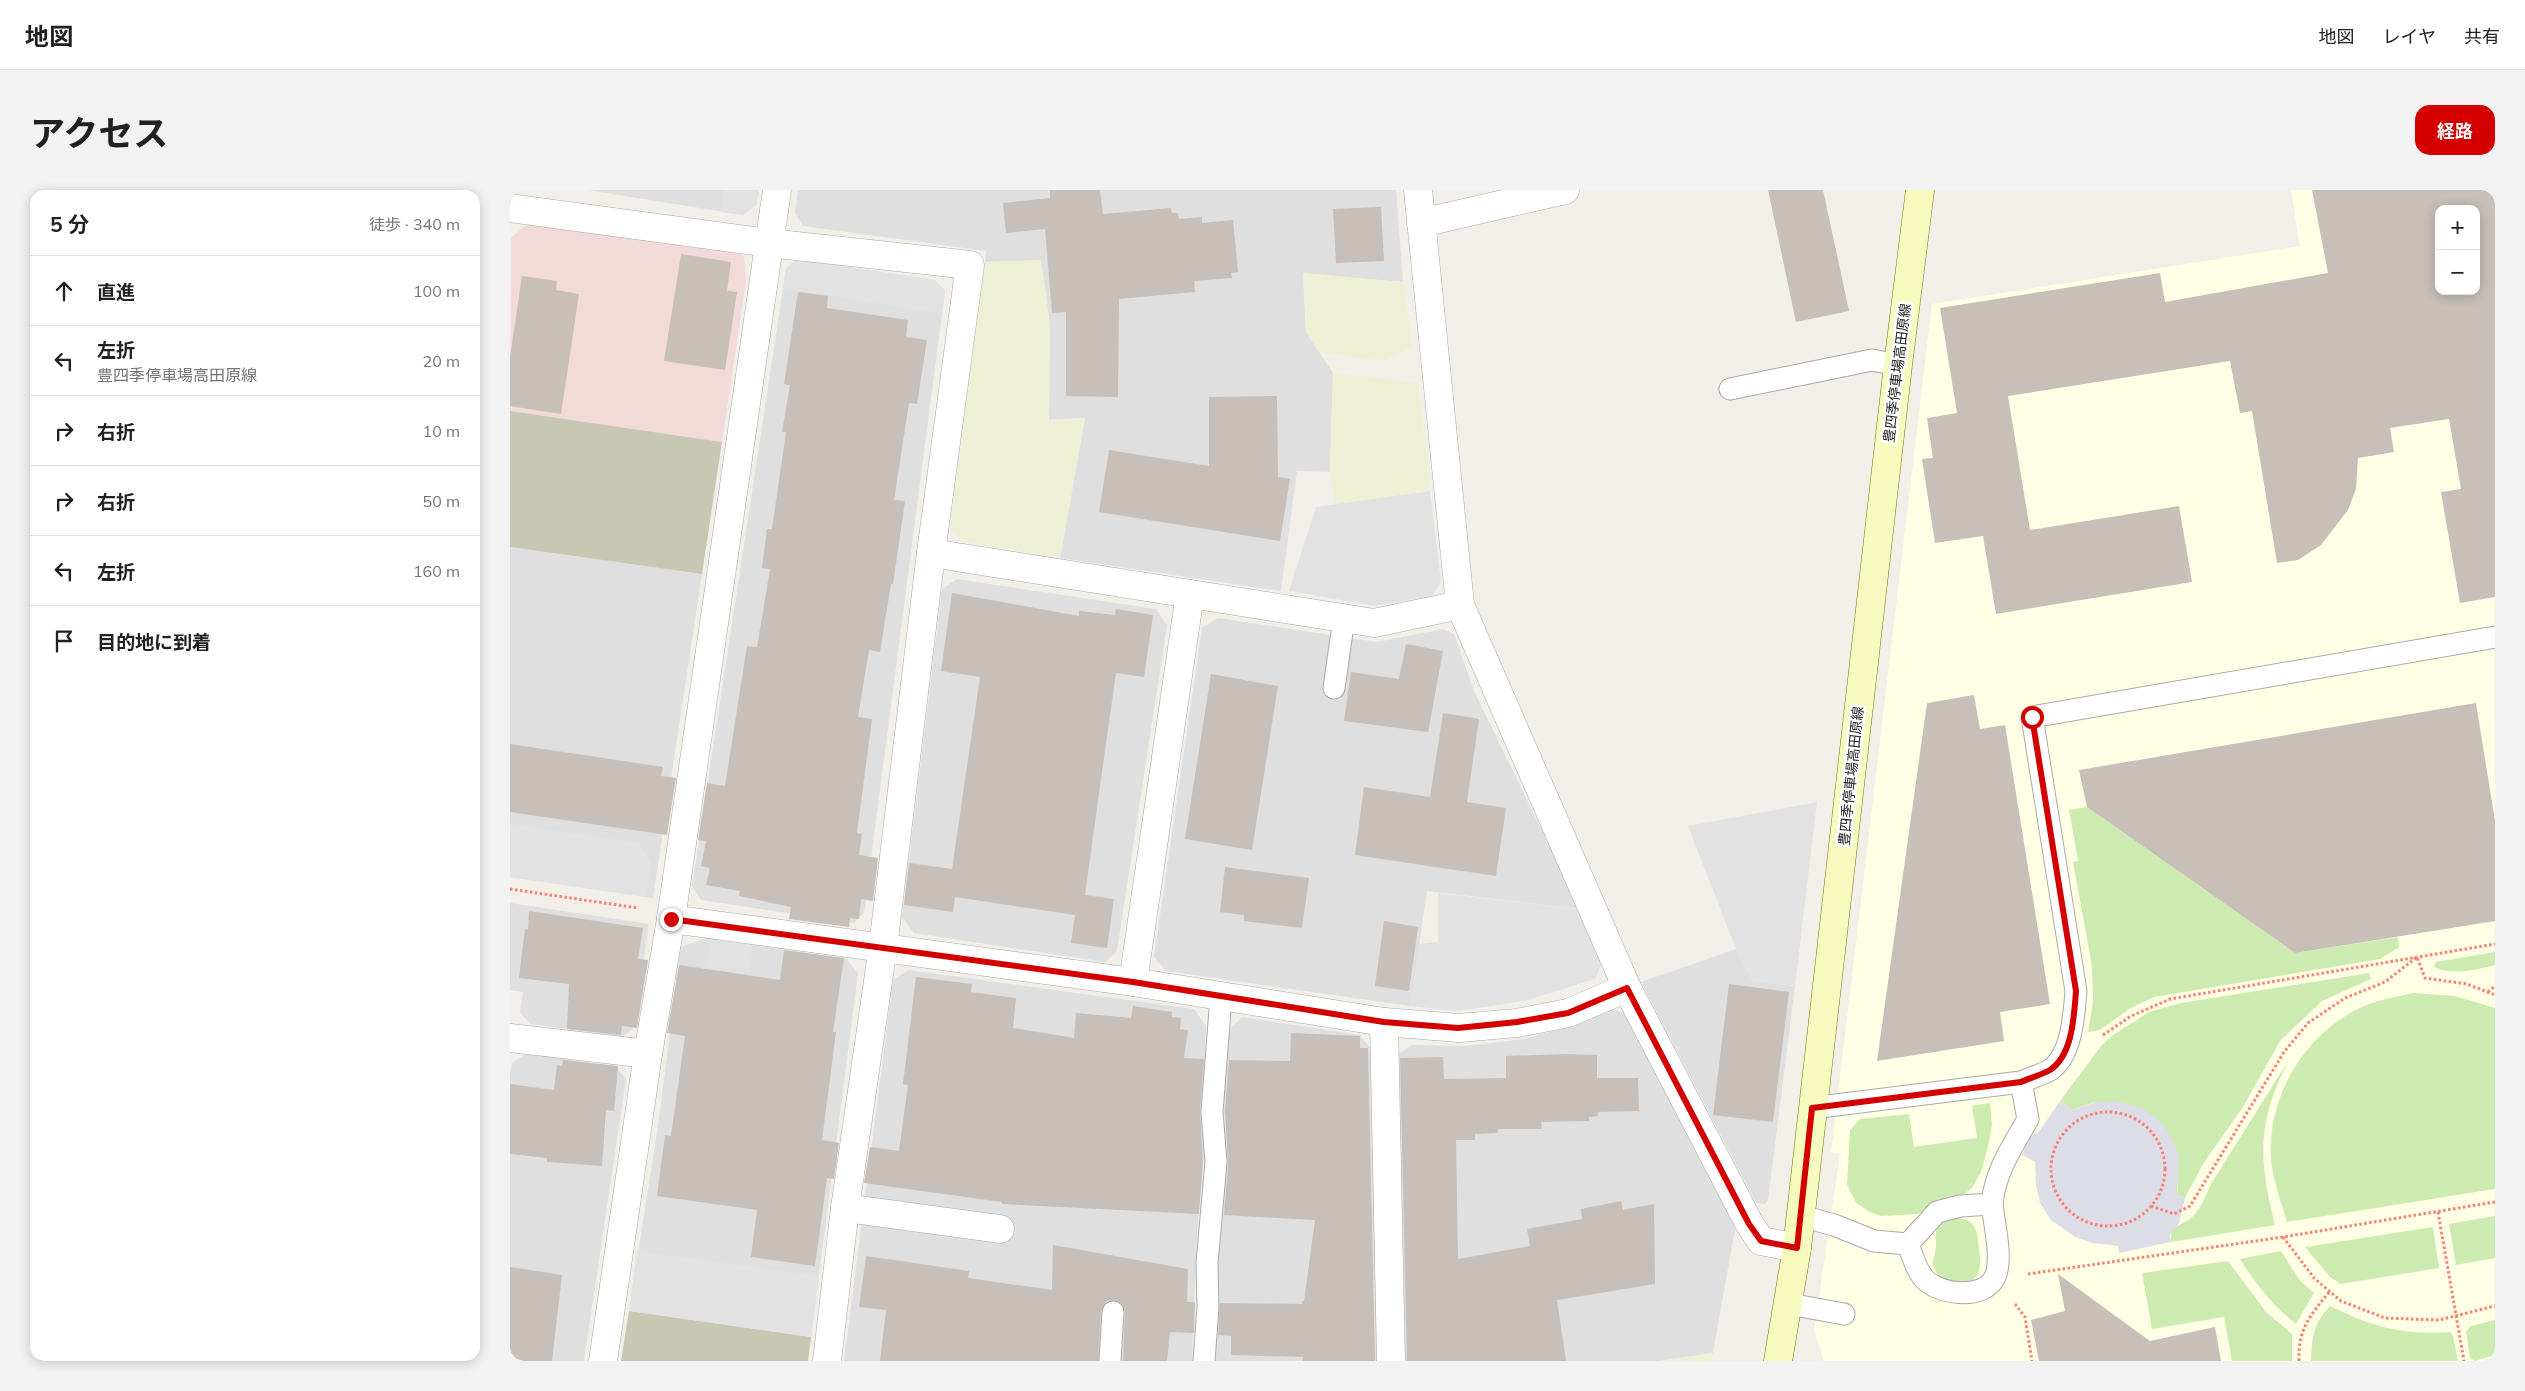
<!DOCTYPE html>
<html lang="ja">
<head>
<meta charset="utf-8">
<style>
	:root { --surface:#fff; --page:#f2f2f2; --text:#202124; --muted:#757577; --line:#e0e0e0; --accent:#d40000 }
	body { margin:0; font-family:Mulish,"Noto Sans JP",sans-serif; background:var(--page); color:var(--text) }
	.controls { position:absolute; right:15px; top:15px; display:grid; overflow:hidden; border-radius:10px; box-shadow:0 2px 12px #0003 }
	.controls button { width:45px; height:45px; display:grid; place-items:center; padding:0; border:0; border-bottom:1px solid var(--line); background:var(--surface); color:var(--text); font:25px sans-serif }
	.stop { position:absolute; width:15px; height:15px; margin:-11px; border:4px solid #d40000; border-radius:50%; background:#fff }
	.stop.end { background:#d40000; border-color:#fff; box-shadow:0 1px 5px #0008 }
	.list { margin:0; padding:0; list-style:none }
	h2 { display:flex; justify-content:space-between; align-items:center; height:65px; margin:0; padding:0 20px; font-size:21px }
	h2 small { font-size:16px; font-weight:400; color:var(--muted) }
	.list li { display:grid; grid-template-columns:32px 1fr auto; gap:15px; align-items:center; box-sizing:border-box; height:70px; padding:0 20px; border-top:1px solid var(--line) }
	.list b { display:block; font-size:19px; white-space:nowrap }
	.list p { margin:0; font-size:16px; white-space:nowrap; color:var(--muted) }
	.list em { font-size:16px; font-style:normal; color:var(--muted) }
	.icon { flex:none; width:28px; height:28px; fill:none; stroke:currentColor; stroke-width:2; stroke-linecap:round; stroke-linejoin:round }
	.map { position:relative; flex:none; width:1985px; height:1171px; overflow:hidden; border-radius:15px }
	header { display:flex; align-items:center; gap:30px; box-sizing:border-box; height:70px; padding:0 25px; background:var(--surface); border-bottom:1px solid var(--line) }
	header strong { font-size:24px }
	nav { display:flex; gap:28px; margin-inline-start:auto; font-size:18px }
	.intro { display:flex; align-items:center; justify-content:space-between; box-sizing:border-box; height:120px; padding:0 30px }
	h1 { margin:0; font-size:35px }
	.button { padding:12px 22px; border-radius:15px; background:var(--accent); color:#fff; font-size:18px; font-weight:700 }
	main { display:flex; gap:30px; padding:0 30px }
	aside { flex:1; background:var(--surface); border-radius:15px; box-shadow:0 2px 12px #0003 }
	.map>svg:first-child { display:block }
	.residential { fill:#e0dfdf }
	.commercial { fill:#f2dad9 }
	.education { fill:#ffffe5; fill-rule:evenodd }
	.construction { fill:#c7c7b4 }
	.farmland { fill:#eef0d5 }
	.grass { fill:#cdebb0 }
	.parking { fill:#e2e2e2 }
	.plaza { fill:#dddde8 }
	.building { fill:#c7bfb8; fill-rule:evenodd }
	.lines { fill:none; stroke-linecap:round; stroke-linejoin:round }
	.service-casing { stroke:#a9a9a9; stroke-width:23 }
	.minor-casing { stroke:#a9a9a9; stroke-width:29 }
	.secondary-casing { stroke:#707d05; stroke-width:29 }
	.path { stroke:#fa8072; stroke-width:3; stroke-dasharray:2.5 2.5; stroke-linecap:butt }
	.service { stroke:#fff; stroke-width:21 }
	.minor { stroke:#fff; stroke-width:28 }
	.secondary { stroke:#f7fabf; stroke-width:28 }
	.route { stroke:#d40000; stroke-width:6 }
	.labels { text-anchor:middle; stroke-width:5; stroke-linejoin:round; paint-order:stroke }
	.street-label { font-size:14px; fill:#222; stroke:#fff }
</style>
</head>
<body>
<header>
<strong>地図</strong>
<nav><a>地図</a><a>レイヤ</a><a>共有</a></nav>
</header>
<div class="intro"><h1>アクセス</h1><a class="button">経路</a></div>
<main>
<aside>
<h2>5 分<small>徒歩 · 340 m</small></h2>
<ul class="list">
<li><svg class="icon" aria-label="ahead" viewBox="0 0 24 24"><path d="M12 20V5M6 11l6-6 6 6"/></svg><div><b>直進</b></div><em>100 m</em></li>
<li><svg class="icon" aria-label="left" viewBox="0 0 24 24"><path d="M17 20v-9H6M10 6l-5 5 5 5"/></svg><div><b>左折</b><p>豊四季停車場高田原線</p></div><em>20 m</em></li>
<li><svg class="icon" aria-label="right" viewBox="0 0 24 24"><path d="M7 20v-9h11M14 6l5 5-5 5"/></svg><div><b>右折</b></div><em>10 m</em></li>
<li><svg class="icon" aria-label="right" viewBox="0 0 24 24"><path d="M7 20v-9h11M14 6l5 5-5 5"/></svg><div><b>右折</b></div><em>50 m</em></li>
<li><svg class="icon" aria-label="left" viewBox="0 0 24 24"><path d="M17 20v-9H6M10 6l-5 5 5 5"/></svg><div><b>左折</b></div><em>160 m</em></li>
<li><svg class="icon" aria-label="arrive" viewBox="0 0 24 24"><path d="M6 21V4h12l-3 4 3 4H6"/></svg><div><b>目的地に到着</b></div></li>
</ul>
</aside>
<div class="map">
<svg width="1985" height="1171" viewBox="0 0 1985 1171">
	<rect width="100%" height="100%" fill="#f2efe9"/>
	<g class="residential">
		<path d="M78 0H249L246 15 233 25Z"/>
		<path d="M288 0H886L893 92 793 84 796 142 823 183 820 282 787 281 771 401 550 368 575 228 539 230 540 136 531 70 475 72 476 61 293 36 285 23Z"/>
		<path d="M276 79 425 90 435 101 354 723 344 733 191 710 182 696Z"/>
		<path d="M0 357 192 384 143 708 0 687Z"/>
		<path d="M447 389 646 419 657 435 607 761 596 772 404 743 392 727 432 399Z"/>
		<path d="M708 428 867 452 933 439 944 444 964 501 1070 719 917 701 900 816 656 781 644 767 692 438Z"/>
		<path d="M0 713 139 734 123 839 112 847 20 834 10 822 13 802 0 800Z"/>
		<path d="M196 748 337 769 348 784 301 1147 119 1121 148 936 171 757Z"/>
		<path d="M1226 759 1243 791 1285 796 1258 1010 1255 1014 1246 1013 1131 792Z"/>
		<path d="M399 780 684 819 696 836 692 924 694 963 687 1042 682 1171H334L383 790Z"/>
		<path d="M1101 819 1124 826 1205 993 1225 1039 1203 1163 1149 1171H893L885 867 901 855 955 856 1014 849 1057 837Z"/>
		<path d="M732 827 850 845 861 859 871 1171H705L708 1118 707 1081 718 972 714 920 718 841Z"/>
		<path d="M17 863 106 877 116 889 74 1171H0V884L2 873Z"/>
	</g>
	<path class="commercial" d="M25 28 223 60 234 66 236 90 212 252 0 221 1 48Z"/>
	<path class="education" d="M1781 0H1985V1171H1314L1304 1140 1330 964 1321 963 1422 114 1790 56ZM1929 19H1966V101H1929Z"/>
	<g class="construction">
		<path d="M0 221 212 252 192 384 0 357Z"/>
		<path d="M119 1121 301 1147 298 1171H111Z"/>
	</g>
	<g class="farmland">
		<path d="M531 70 540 136 539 230 575 228 550 368 451 351 440 338 475 72Z"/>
		<path d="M793 83 893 92 902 156 874 171 809 162 796 142Z"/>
		<path d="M823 183 908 193 920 301 825 315 820 282Z"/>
		<path d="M1203 1163 1201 1171H1149Z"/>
	</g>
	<g class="grass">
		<path d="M1577 617 1785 763 1888 747 1889 757 1870 769 1644 807 1619 819 1590 840 1578 842 1583 811 1582 776 1563 672 1568 671 1559 620Z"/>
		<path d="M1985 762V775C1966 780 1944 785 1926 778L1924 775 1926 772Z"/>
		<path d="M1859 783 1861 789 1812 811 1770 851 1733 917 1693 974 1675 1008 1667 1005 1668 995 1585 912 1562 920 1550 911 1592 855 1603 845 1639 822 1671 813Z"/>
		<path d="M1902 803 1945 806 1985 818V999L1777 1032C1771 1012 1763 991 1761 969 1757 906 1795 842 1854 816 1869 810 1886 807 1902 803Z"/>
		<path d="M1780 868C1747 931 1748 968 1765 1035L1661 1052C1659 1033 1675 1036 1684 1025 1692 1016 1696 1005 1701 994Z"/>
		<path d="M1480 913 1482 935 1478 957 1471 982 1462 998 1453 1005 1439 1007 1408 1024 1371 1026 1360 1022 1346 1013 1337 995 1340 940 1350 929 1399 924 1404 957 1467 948 1462 916Z"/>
		<path d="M1985 1026V1068L1946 1075 1939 1034Z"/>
		<path d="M1442 1027C1449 1028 1459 1029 1463 1035 1468 1042 1468 1050 1469 1058 1474 1094 1461 1098 1429 1087L1422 1074C1424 1068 1426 1060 1426 1054 1425 1038 1426 1033 1442 1027Z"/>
		<path d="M1923 1037 1929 1078 1831 1094 1820 1087 1795 1057Z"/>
		<path d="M1771 1061 1790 1091 1804 1103 1786 1134C1762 1115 1746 1094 1730 1069Z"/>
		<path d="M1718 1071 1756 1122 1782 1144V1171H1722L1714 1127 1642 1139 1632 1083Z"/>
		<path d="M1820 1116C1863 1137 1891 1145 1940 1142L1943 1146 1948 1171H1801C1802 1147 1803 1134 1820 1116Z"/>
		<path d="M1985 1130V1165L1965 1171 1960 1168 1956 1142 1961 1136Z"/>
	</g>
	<g class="parking">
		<path d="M214 0H249L246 15 233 25 211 22Z"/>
		<path d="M286 69 425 90 435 101 432 124 273 98 276 79Z"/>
		<path d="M920 301 931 392 922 406 865 416 779 401 806 317Z"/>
		<path d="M1307 612 1285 796 1243 791 1226 759 1178 636Z"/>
		<path d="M0 634 129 653 141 673 136 707 0 687Z"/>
		<path d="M928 703 1070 719 1092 773 1085 789 1014 811 948 821 900 816 909 754 928 752Z"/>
		<path d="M200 748 243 755 239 784 197 778Z"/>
		<path d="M127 1061 309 1086 301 1147 119 1121Z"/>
	</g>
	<path class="plaza" d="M1550 911 1562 920 1586 912H1609L1632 918 1649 930 1662 948 1669 967 1667 1005 1675 1008 1669 1033 1660 1045 1661 1052 1609 1063 1608 1056 1583 1053 1565 1047 1541 1030 1530 1013 1526 995 1525 972 1512 965 1520 945 1528 943Z"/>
	<g class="building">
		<path d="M540 0H590L593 24 661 18 662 23H668L669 29 692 27V33L723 30 728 82 721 83 722 88 684 91 685 102 609 109 608 207 556 206V122L542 123 535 39 496 43 493 13 540 8Z"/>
		<path d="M1258 0H1313L1339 121 1286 132Z"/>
		<path d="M1802 0H1985V407L1950 413 1931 302 1951 299 1939 229 1880 238 1884 262 1848 268 1846 299 1838 320 1811 355 1788 370 1767 373 1742 221 1730 223 1720 171 1498 206 1520 340 1669 316 1682 392 1486 424 1473 346 1425 353 1412 269 1423 268 1417 228 1447 223 1430 118 1650 83 1655 112 1818 83ZM1929 19H1966V101H1929Z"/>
		<path d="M871 17 874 71 826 73 823 19Z"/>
		<path d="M171 64 221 72 217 101 227 102 215 180 154 171Z"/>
		<path d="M12 86 47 91 46 100 69 104 51 224 0 216V167Z"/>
		<path d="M288 102 318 106 317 118 398 130 396 147 417 150 407 214 399 213 384 310 395 311 383 394H381L370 462 359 460 348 527 362 529 347 643 352 644 349 665 368 668 363 711 351 709 349 729 340 728 339 737 279 729 281 717 229 706 230 701 196 695 200 678 191 676 196 651 188 650 197 593 215 596 237 456 247 457 260 379 252 378 257 339H262L276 242H272L280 195 274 194Z"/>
		<path d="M767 206 768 287 780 289 770 351 589 322 599 260 699 276V207Z"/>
		<path d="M442 403 569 426V421L605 425 606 419 643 425 634 487 606 483 589 603 575 705 604 709 597 758 561 753 565 725 445 707 443 722 394 715 399 673 442 679 470 487 431 481Z"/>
		<path d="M896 454 933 461 918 542 834 531 841 482 889 489Z"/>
		<path d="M701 484 768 496 742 660 675 649Z"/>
		<path d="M1464 505 1470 539 1495 535 1540 814 1490 822 1494 851 1367 871 1417 513Z"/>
		<path d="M1966 513 1985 631V731L1785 763 1577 617 1569 580Z"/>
		<path d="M933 523 969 529 957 612 996 618 986 686 845 665 854 597 920 607Z"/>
		<path d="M0 554 153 577 151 586 166 588 157 645 0 622Z"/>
		<path d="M715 677 799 688 792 738 734 731V725L710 722Z"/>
		<path d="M19 721 133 738 128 769 138 770 127 838 112 836 111 845 57 839 59 794 9 788 15 739 18 740Z"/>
		<path d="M874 731 908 737 899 801 865 796Z"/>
		<path d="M274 760 334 768 323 842H326L312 950 329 953 324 989 317 988 305 1076 241 1067 247 1020 147 1006 155 945 161 946 175 846 157 843 169 775 270 790Z"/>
		<path d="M406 787 462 794 461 802 506 808 503 838 564 848 566 823 621 828 623 816 662 822V827L671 828 670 839 678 840 674 868 694 869 690 921 693 972 689 1024 492 1014V1012L354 993 360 957 389 961 398 895 393 894Z"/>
		<path d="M1219 794 1279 802 1263 932 1203 925Z"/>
		<path d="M781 843 850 846V858H858L865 1171H793V1167L721 1165V1146L708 1145 710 1113 792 1114V1111H794L805 1030 714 1025 718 973 715 922 719 870 780 871Z"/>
		<path d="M1055 864 1087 865V888H1128L1129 921 1088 922V926L1079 927V931L1031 932 1032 939H988V943L965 944V950H946L948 1069 1020 1056 1017 1039 1072 1029 1071 1019 1111 1011 1113 1020 1144 1014 1145 1094 1047 1110 1056 1171H897L890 868 933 867 934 889 996 888V866Z"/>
		<path d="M53 870 108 876 104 921 96 920 92 976 37 972V968L0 964V894L44 900 47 875 52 876Z"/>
		<path d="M543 1055 678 1079 677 1112H685L684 1143 660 1142 657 1171H613L615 1122 610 1112 603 1110 597 1111 591 1121 588 1171H370L376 1120 349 1117 356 1066 459 1081 458 1088 542 1100Z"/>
		<path d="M0 1077 52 1085 42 1171H0Z"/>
		<path d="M1548 1084 1640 1151 1705 1137 1711 1171H1529L1521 1130 1555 1121Z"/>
	</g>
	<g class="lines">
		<defs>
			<g id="service">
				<path d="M1220 199 1362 170 1388 175"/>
				<path d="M824 498 834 428"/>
				<path d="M1302 918 1511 892C1520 888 1531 885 1540 880 1562 865 1564 825 1566 801L1522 527 1985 447"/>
				<path d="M1291 1026 1324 1035 1364 1051 1398 1054 1427 1022 1450 1016 1482 1014C1485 982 1502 957 1518 929L1511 892"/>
				<path d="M1398 1054C1402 1064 1405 1077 1412 1086 1425 1105 1474 1111 1485 1087 1493 1069 1484 1033 1482 1014"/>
				<path d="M1279 1114 1334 1124"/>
				<path d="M600 1171 603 1122"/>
				<path d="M694 1171 698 1117 697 1073 706 972 702 922 711 807"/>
			</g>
			<g id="minor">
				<path d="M908 0 950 415 1117 798 1239 1033 1251 1051 1287 1058"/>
				<path d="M0 18 259 53 460 75 421 363 373 757 335 1018 317 1171"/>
				<path d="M911 33 1055 0"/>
				<path d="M421 363 864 433 950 415"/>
				<path d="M161 729 623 792 874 832 949 838 1007 833 1058 823 1117 798"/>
				<path d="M623 792 680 404"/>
				<path d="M874 832 881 1171"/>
				<path d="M0 848 138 864"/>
				<path d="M335 1018 490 1039"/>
				<path d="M93 1171 138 864 161 729 267 0"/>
			</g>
			<path id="secondary" d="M1268 1171 1287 1058 1388 175 1410 0"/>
		</defs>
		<use href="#service" class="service-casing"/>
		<use href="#minor" class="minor-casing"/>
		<use href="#secondary" class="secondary-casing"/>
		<g class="path">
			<path d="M0 699 128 718"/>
			<path d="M1978 802 1985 796"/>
			<path d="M1593 845 1621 826 1660 809 1985 754"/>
			<circle cx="1598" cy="979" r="57"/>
			<path d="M1641 1016 1664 1024 1680 1016 1774 862 1798 833 1835 808 1875 792 1907 767 1915 788 1957 794 1985 805"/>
			<path d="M1928 1022 1954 1171"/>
			<path d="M1773 1047 1804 1088 1831 1111 1875 1128 1929 1130 1985 1116"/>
			<path d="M1518 1084 1773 1047 1985 1012"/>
			<path d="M1505 1114 1515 1127 1522 1171"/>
			<path d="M1789 1171C1788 1138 1800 1126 1820 1101"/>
			<path d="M1983 1171 1985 1170"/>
		</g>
		<use href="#service" class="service"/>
		<use href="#minor" class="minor"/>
		<use href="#secondary" class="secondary"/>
	</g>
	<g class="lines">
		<path class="route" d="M161 729 623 792 874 832 948 838 1007 832 1058 823 1117 798 1239 1034 1251 1051 1287 1058 1302 918 1511 892C1520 888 1531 885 1540 880 1563 865 1564 825 1566 801L1522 527"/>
	</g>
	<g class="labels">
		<g class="street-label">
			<text transform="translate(1387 183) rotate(-83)" y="5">豊四季停車場高田原線</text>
			<text transform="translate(1341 586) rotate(-84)" y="5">豊四季停車場高田原線</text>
		</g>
	</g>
</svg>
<div class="controls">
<button>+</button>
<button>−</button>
</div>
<div class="stop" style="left:1522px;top:527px"></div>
<div class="stop end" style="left:161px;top:729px"></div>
</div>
</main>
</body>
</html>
